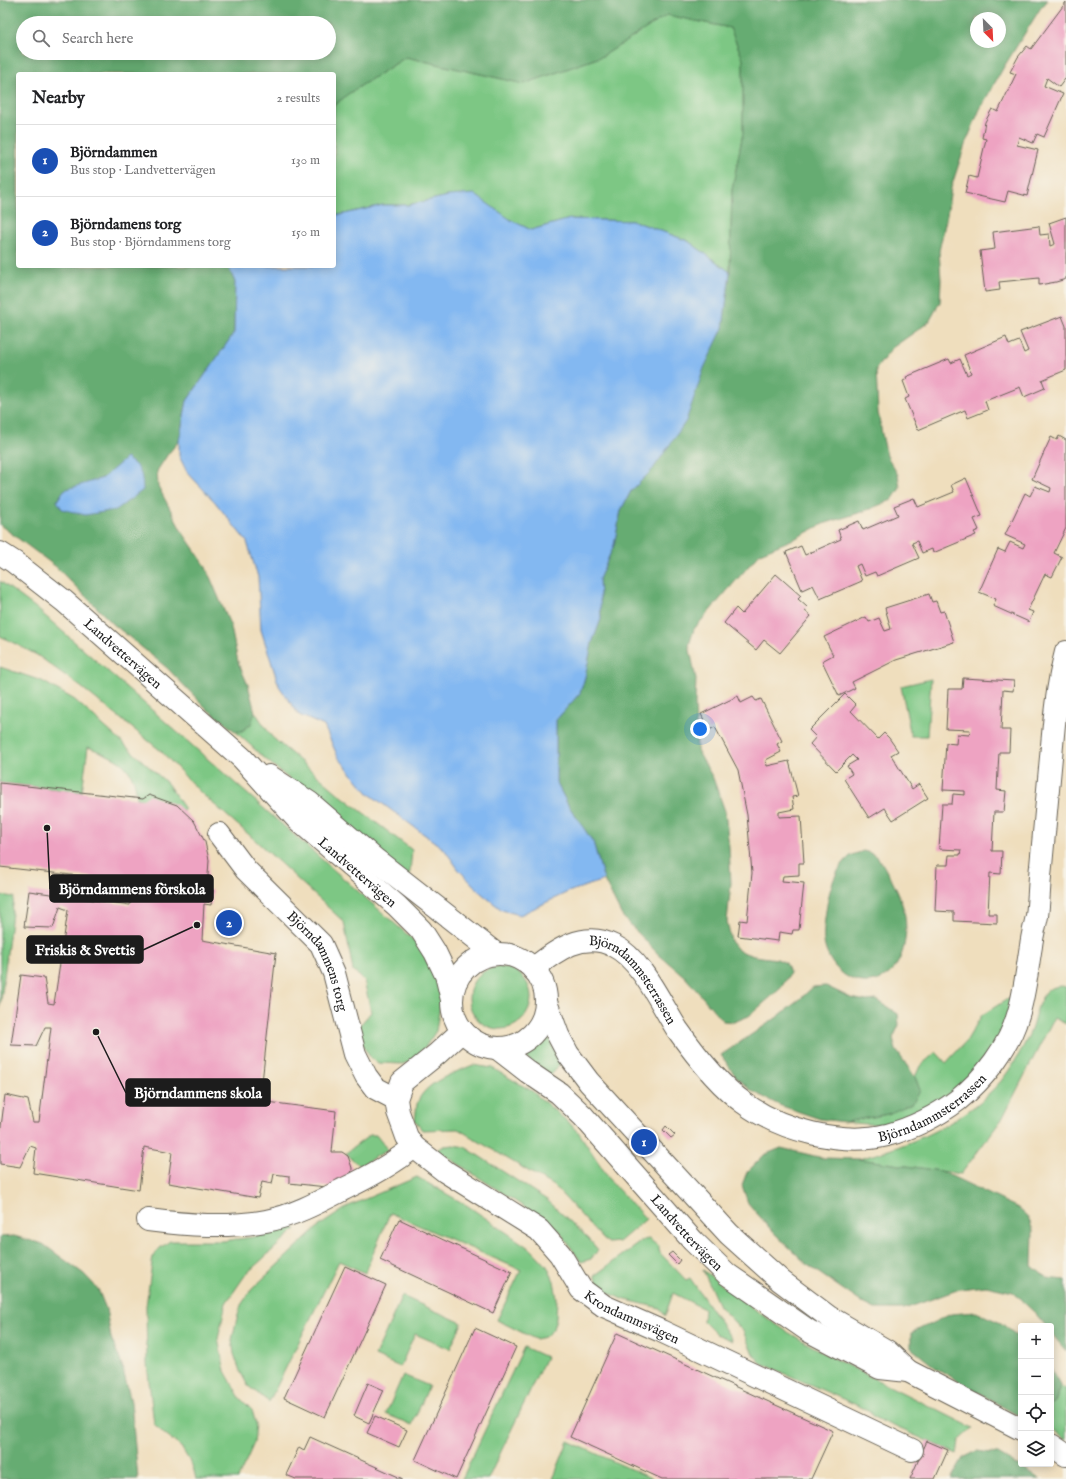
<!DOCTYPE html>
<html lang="en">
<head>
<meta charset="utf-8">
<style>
	:root { --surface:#fff; --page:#f2f2f2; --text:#202124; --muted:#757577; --line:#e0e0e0; --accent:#db2777 }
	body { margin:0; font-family:"IM FELL English",serif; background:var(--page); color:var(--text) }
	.controls { position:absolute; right:12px; bottom:12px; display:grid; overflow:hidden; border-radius:4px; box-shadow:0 2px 10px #0003 }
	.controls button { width:36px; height:36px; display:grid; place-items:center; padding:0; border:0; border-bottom:1px solid var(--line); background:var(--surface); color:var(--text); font:20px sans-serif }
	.compass { position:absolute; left:970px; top:12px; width:36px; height:36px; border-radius:50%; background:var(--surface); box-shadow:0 2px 10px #0003; rotate:156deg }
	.you { position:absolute; left:700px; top:729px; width:14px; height:14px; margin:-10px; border:3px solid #fff; border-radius:50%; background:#1a73e8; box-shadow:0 0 0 6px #1a73e833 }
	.badge { display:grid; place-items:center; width:26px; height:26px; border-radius:50%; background:var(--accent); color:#fff; font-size:13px; font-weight:700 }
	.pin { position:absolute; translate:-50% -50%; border:2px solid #fff; box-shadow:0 1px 4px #0006 }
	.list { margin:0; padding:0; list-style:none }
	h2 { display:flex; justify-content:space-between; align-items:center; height:52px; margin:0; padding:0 16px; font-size:17px }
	h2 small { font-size:13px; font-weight:400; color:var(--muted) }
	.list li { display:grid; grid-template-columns:26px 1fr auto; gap:12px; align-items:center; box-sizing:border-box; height:72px; padding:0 16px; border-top:1px solid var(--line) }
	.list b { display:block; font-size:15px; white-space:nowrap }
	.list p { margin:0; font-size:13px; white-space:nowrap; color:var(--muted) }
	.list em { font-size:13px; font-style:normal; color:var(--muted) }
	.icon { flex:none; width:22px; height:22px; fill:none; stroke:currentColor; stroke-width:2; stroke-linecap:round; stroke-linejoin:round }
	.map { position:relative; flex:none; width:1066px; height:1479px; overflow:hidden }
	.search { position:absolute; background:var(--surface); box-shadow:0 2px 10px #0003; left:16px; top:16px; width:320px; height:44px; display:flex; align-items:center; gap:10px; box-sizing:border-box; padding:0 14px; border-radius:22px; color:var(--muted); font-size:15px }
	.panel { position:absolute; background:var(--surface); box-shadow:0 2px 10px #0003; left:16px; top:72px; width:320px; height:196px; border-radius:4px }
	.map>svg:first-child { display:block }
	.green { fill:#7dc784; stroke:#4c7250 }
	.forest { fill:#66ac72; stroke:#416447; fill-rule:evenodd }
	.water { fill:#83b8f1; stroke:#506a86 }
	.building { fill:#eea3c2 }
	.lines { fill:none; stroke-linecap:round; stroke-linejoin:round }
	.street-casing { stroke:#666054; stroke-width:24 }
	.secondary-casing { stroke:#666054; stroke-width:24 }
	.street { stroke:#fff; stroke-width:22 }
	.secondary { stroke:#fff; stroke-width:22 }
	.labels { text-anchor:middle; stroke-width:3; stroke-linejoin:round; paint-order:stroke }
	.street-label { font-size:14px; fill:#1c1c1c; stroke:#f7f3e8 }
	.leader { fill:none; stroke:#1c1c1c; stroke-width:1.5 }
	.callout-dot { fill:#1c1c1c; stroke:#f7f3e8; stroke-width:1.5 }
	.callout { fill:#1c1c1c; stroke:#1c1c1c; stroke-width:1.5 }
	.callout-label { font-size:15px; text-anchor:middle; font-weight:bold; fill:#fff }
</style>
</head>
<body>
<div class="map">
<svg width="1066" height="1479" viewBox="0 0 1066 1479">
	<rect width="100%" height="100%" fill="#f7f3e8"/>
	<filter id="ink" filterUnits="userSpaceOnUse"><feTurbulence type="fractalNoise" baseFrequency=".025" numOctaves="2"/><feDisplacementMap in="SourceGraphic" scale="8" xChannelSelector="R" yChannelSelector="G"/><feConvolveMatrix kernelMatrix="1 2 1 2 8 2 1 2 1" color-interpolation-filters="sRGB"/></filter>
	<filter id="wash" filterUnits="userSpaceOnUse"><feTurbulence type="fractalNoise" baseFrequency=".012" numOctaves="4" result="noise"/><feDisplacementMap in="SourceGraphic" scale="16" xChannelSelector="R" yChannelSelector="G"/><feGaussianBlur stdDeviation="0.9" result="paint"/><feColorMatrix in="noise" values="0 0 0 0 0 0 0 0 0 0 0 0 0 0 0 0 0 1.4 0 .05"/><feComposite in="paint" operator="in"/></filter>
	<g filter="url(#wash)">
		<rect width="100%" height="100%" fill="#efdebd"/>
		<g class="green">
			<path d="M667 15 730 28 743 59V133L732 190 730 272 688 241 634 221 570 219 531 230 511 220 448 196 408 205H383L340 215 334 214V106L348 94 406 57 524 84 603 56Z"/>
			<path d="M0 581 36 608 418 944 436 976 441 999 436 1031 426 1046 413 1060 403 1064 378 1063 370 1057 365 1049 356 1030 371 1012 364 980 353 971 344 922 255 840 201 793 161 751 81 687 37 655 0 636Z"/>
			<path d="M0 667 42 681 75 700 167 783 185 809 178 812 161 805 137 798C134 763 117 759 88 747L82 792 0 783Z"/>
			<path d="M931 679 927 736H911L901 686Z"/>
			<path d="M255 712 272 737 339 794 412 850 410 872 407 878 263 757 236 732C248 730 251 722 255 712Z"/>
			<path d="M0 895 14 897 0 1009Z"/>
			<circle cx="500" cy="998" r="31"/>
			<path d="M1061 986 1066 987V1024L1054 1018 1002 1119 961 1174 859 1159C903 1147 944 1131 980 1102 989 1093 1000 1084 1007 1073 1016 1060 1025 1045 1031 1030 1035 1019 1037 1003 1045 993 1049 988 1054 987 1061 986Z"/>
			<path d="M1014 995 1004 1033 968 1083 907 1119 887 1124H866L845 1122 888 1114 920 1090 915 1077 920 1066 936 1052 946 1063 967 1040 982 1015Z"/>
			<path d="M547 1034 561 1062 551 1075 522 1055Z"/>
			<path d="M473 1065 492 1068 532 1091 577 1130 612 1183 646 1219 619 1242 609 1243 604 1240 555 1187 458 1129 422 1130 415 1120C416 1115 416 1109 417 1104 424 1082 454 1073 473 1065Z"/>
			<path d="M370 1135H376L388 1150 359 1166 346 1153Z"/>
			<path d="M454 1145 465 1147 547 1200 589 1239 598 1250 591 1259 581 1262 559 1230 437 1150 444 1146Z"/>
			<path d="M417 1177 468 1206 532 1250 547 1266 554 1281 557 1298 556 1318 553 1329 545 1337 535 1339 497 1320 521 1270 390 1213 365 1273 339 1261 269 1402 248 1386 240 1371 234 1354 232 1340 236 1322 241 1305 252 1289 319 1226 349 1206Z"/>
			<path d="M293 1226 296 1229 246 1274 226 1303 218 1339 225 1371 240 1398 252 1410 256 1424 254 1443 238 1479H196L193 1467 181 1447 164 1434 154 1424 147 1364 146 1306 153 1256 160 1248 170 1241H223L253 1237Z"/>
			<path d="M649 1239 658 1246 660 1253 686 1280 690 1278 733 1341 716 1334 703 1321 704 1309 673 1293 665 1316 660 1308 622 1299 605 1291 594 1276 643 1240Z"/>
			<path d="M703 1270 745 1303 786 1331 831 1357 973 1428 959 1441 957 1454 873 1417 870 1411 761 1363 753 1354 743 1331 719 1306Z"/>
			<path d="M402 1296 462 1323 450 1349 415 1334 400 1367 375 1356Z"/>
			<path d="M524 1347 546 1357 488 1479H462Z"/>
			<path d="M403 1375 429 1386 412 1425 386 1414Z"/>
			<path d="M1061 1386 1066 1389V1440L1051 1430V1405L1055 1402Z"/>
			<path d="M568 1441 653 1479H553Z"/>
		</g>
		<g class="forest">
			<path d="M0 0H1048L1040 9 1005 65 980 109 965 145 951 188 947 215 939 251 941 280 940 302 929 322 892 348 876 369 878 412 882 434 887 456 898 475 900 488 892 500 862 512 823 524 796 538 760 553 694 629 689 645 696 679 695 703 697 750 713 778 725 811 729 847 731 883 727 921 731 941 739 951 754 956 777 959 786 963 790 973 781 988 749 1016 734 1022 723 1021 685 977 658 954 622 916 604 880 593 842 568 805 556 782V720L580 693 585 677 592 643 601 619 599 579 614 545 621 510 631 491 653 469 723 328 730 272 732 190 743 133V59L730 28 667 15 603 56 524 84 406 57 348 94 334 106V74H18V266H228L235 282 234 333 187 401 179 441 168 454 157 471 158 486 181 530 205 565 231 627 238 662 248 685 255 712 251 724 242 731 236 732 207 709 167 668 112 623 55 566 0 525ZM976 18H1000V42H976ZM23 23H329V53H23ZM103 478 57 501 64 491Z"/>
			<path d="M863 851C867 852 871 853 874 855 880 859 884 866 887 872 894 883 901 898 904 911 910 937 902 979 870 982 847 984 827 964 824 942 823 935 824 926 825 918 828 896 832 873 849 857 853 854 859 853 863 851Z"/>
			<path d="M826 986 851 998 867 1001 877 1000 898 1014 899 1025 893 1038 896 1050 915 1077 920 1090 913 1103 888 1114 845 1122 820 1119 779 1105 752 1091 737 1078 721 1055 776 1018 799 1000 813 987Z"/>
			<path d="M781 1148 823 1158 859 1159 941 1171 1018 1208 1028 1217 1033 1231 1032 1266 1047 1278 1066 1280V1351L1051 1333V1326H1046L1036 1314 1013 1292 986 1286 960 1289 904 1309H875L861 1302 809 1266 774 1233 748 1203 742 1185 747 1172 764 1155Z"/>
			<path d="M14 1236 43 1244 84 1274 98 1289 106 1309 111 1338 121 1362 131 1402 138 1479H0V1237Z"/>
			<path d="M976 1312 1001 1323 1021 1339V1415H1017L936 1368 911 1348V1333L951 1314Z"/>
			<path d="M1051 1369 1061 1386 1055 1402 1051 1405Z"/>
			<path d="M977 1451 998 1454 1040 1479H951L963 1458Z"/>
		</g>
		<g class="water">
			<path d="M474 194 511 220 531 230 570 219 634 221 688 241 730 272 723 328 704 368 686 421 653 469 631 491 621 510 614 545 599 579 601 619 592 643 585 677 580 693 556 720V782L568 805 593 842 604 880 568 892 520 915 502 910 481 893 459 870 444 849 368 793 338 757 324 726 299 715 279 686 261 630 258 577 247 542 215 502 187 472 179 456V441L187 401 234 333 235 282 228 266H334V214L340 215 383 205H408L448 196Z"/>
			<path d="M126 458C141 468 142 472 143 490L116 510 85 515 62 509 57 501 64 490 103 478Z"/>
		</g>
		<g id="blocks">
			<g class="building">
				<path d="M1066 2V79H1065L1059 87 1047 78 1044 86 1063 94 1044 137 1037 134 1033 143 1019 137 1017 145 1038 150 1027 196 1008 191 1005 202 965 193 969 176 977 178 986 139 982 138 985 122 992 109 998 112 1016 74 1010 72 1018 57 1027 46 1031 49Z"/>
				<path d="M1066 217V279L1056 282 1039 285V278L999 282 1000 290 985 292 980 251 995 249 993 232 1039 226 1040 235 1049 234 1050 246 1055 244 1049 223Z"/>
				<path d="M1062 316 1066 326V370L1042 380 1045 388 1024 397 1020 387 985 401 988 410 968 418 965 410 918 430 905 399 909 397 903 381 907 379 906 377 949 359 951 363 960 359 967 375 971 373 964 355 1006 337 1009 345 1019 341 1024 353 1028 351 1020 332Z"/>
				<path d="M1059 436 1066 440V528L1054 553 1062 557 1052 577 1045 574 1028 610 1033 612 1029 622 993 606 996 599 979 592 998 549 1005 552 1010 542 1023 548 1025 544 1005 535 1025 493 1030 496 1035 486 1050 492 1051 488 1032 479 1051 437 1057 440Z"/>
				<path d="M966 478 982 516 974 519 979 530 974 532 976 535 933 553 932 549 922 553 917 541 912 543 919 558 877 576 875 572 865 576 860 564 856 566 862 581 820 599 813 585 802 590 786 552 801 546 805 555 841 539 838 530 859 521 863 530 898 515 894 506 914 498 918 507 954 492 951 485Z"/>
				<path d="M776 574 801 596 798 599 807 607 804 610 811 616 780 653 764 640 756 650 724 623 736 608 742 614Z"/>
				<path d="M929 594 932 602 936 601 940 612 944 611 954 642 896 660 852 682 855 688 839 696 822 661 833 655 824 637 866 617 869 622 879 618 885 631 891 629 885 608Z"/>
				<path d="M963 678 1014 681 1013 691 1003 690 1001 730H1010L1009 752H999L997 790 1006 791 1004 812H994L992 851H1002L1001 874 990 873 988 914H997V923L954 921V912L935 911 937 865H948L949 855H960L961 850 939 849 942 804H952L953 794 965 795V791L943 790 946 743 956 744 957 734 969 735 970 730 946 729 948 689H962Z"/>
				<path d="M845 694 856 705 851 711 878 739 884 733 889 738 898 751 891 755 912 789 919 784 928 798 893 820 885 808 869 818 844 779 852 774 847 766 857 760 852 755 836 771 810 744 816 737 809 730Z"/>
				<path d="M738 696 741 703 753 697 756 701 761 699 782 741 777 744 781 752 766 760 767 766 789 761 798 796 792 797 794 809 779 812V817L801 816 804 863H799V875L783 876 782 881 804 883 799 930H793L792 934 779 932 778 941 738 936 740 920 747 921 752 873 747 815 738 770 715 727 709 730 701 714Z"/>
				<path d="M0 783 143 799 149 795 177 805 194 821 205 842 209 860 207 890H213L211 905 204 904 202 940 276 953 260 1101 336 1111 332 1152H342L348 1156 352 1168 351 1177 336 1188 289 1183V1176L274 1174 272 1184 262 1182 258 1198 168 1183 172 1152 144 1147 139 1190 33 1173 36 1148 30 1146 20 1167 0 1164V1135L5 1095 28 1100 33 1122H39L51 1027H45L36 1046 11 1045 21 975 44 978 48 1003 54 1004 68 910 60 907 53 928 24 927 29 891 130 905 134 882 0 867Z"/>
				<path d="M666 1126 675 1135 671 1138 663 1130Z"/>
				<path d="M399 1219 512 1272 493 1313 380 1260Z"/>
				<path d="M672 1252 680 1260 677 1264 668 1255Z"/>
				<path d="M345 1266 386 1285 325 1417 284 1398Z"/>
				<path d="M475 1328 516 1347 456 1479 415 1460Z"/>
				<path d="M617 1333 833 1431 811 1479H662L570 1437Z"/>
				<path d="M368 1383 384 1390 369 1423 354 1416Z"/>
				<path d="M375 1416 407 1430 399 1447 367 1433Z"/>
				<path d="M310 1437 403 1479H296L286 1475 299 1447 304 1450Z"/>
				<path d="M927 1441 948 1450 935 1479H910Z"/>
			</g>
		</g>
	</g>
	<g filter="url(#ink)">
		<use href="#blocks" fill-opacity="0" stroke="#666054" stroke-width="1"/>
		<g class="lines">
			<defs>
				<g id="street">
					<path id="s1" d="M219 834 246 870 321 944 334 973 355 1054 366 1076 375 1088 396 1099"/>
					<path id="s2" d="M533 969C556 950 584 930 614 946 641 959 661 1004 677 1029 694 1053 720 1086 744 1103 780 1130 842 1146 887 1135 913 1128 937 1116 958 1100 984 1079 1009 1047 1018 1015 1025 993 1027 969 1031 946 1032 936 1035 926 1037 916 1039 900 1039 883 1041 866 1044 830 1048 793 1051 757 1054 722 1057 686 1066 652"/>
					<path id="s3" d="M462 1031 437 1054 402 1082 396 1099 398 1112 407 1137 414 1147 446 1172 539 1230 560 1254 581 1289 604 1306 661 1331 912 1450"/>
					<path d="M148 1220C187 1225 227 1228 266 1221 293 1216 319 1202 344 1189 369 1177 392 1165 414 1147"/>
				</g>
				<g id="secondary">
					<path id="s4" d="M0 553 14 562 64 601 242 758 297 819 397 906 421 930 435 952 446 975 452 1000"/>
					<path d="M269 776 310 803 376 860 496 954"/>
					<circle cx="499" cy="1001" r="47"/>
					<path d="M546 1002 558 1035 568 1054 589 1082 729 1234 781 1281 829 1317 887 1351 908 1371 1021 1429"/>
					<path id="s5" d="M497 1048 528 1072 559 1093 583 1116 693 1241 727 1274 809 1331 880 1368 908 1371"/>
					<path d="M1051 1445 1066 1455"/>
				</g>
			</defs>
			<use href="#street" class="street-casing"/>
			<use href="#secondary" class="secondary-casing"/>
			<use href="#street" class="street"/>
			<use href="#secondary" class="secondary"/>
		</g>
	</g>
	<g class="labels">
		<g class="street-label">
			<text dy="5" stroke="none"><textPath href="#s4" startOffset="159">Landvettervägen</textPath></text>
			<text dy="5" stroke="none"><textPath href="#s4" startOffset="480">Landvettervägen</textPath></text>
			<text dy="5" stroke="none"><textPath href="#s1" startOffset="164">Björndammens torg</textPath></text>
			<text dy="5" stroke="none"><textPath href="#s2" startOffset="126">Björndammsterrassen</textPath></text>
			<text dy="5" stroke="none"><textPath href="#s2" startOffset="499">Björndammsterrassen</textPath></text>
			<text dy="5" stroke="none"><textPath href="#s5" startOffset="266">Landvettervägen</textPath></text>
			<text dy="5" stroke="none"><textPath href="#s3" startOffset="430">Krondammsvägen</textPath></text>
		</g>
	</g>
	<path class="leader" d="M47 828L50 889M197 925L143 950M96 1032L126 1093"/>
	<g class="callout-dot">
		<circle cx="47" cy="828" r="4"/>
		<circle cx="197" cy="925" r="4"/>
		<circle cx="96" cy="1032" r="4"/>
	</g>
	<g class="callout">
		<rect x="50" y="875" width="163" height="27" rx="4"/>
		<rect x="27" y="936" width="116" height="27" rx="4"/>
		<rect x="126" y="1079" width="144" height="27" rx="4"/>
	</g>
	<g class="callout-label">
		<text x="132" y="894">Björndammens förskola</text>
		<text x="85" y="955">Friskis &amp; Svettis</text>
		<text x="198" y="1098">Björndammens skola</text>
	</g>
</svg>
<div class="controls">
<button>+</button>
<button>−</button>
<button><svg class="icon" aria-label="locate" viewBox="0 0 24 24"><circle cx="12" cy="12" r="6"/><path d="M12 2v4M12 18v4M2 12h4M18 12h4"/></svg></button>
<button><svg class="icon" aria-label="layers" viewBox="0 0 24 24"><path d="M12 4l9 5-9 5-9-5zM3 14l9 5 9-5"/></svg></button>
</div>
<svg class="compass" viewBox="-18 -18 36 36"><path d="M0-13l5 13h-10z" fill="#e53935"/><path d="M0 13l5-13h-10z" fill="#757577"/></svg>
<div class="you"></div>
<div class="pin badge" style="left:644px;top:1142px;background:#1a4fb4">1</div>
<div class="pin badge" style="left:229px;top:923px;background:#1a4fb4">2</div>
<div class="search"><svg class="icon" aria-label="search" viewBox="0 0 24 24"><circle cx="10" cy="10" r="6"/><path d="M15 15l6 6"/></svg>Search here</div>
<section class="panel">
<h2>Nearby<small>2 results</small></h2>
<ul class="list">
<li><span class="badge" style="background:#1a4fb4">1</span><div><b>Björndammen</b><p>Bus stop · Landvettervägen</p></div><em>130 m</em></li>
<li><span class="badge" style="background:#1a4fb4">2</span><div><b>Björndamens torg</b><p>Bus stop · Björndammens torg</p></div><em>150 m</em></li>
</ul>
</section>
</div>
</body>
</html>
